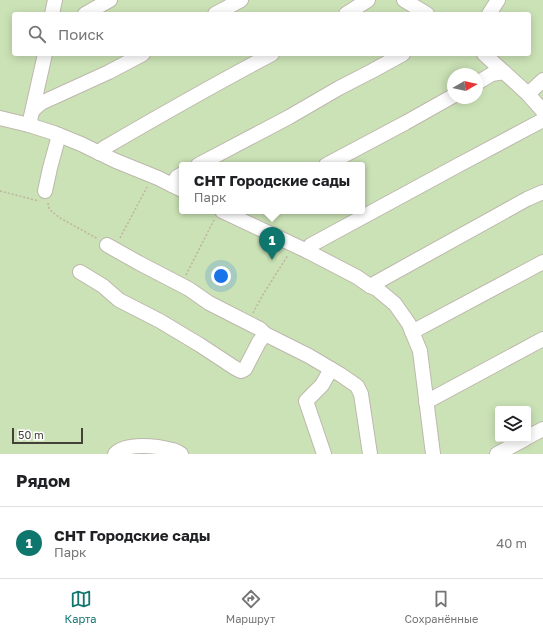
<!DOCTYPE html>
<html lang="ru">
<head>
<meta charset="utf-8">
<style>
	:root { --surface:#fff; --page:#f6f6f6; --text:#202124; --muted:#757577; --line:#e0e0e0; --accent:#0f766e }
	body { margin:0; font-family:"Golos Text",sans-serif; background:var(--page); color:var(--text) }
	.controls { position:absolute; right:12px; bottom:12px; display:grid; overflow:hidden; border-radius:4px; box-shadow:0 2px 10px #0003 }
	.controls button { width:36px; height:36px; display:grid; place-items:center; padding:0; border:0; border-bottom:1px solid var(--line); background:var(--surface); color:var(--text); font:20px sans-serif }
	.compass { position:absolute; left:447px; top:68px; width:36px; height:36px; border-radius:50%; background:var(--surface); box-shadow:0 2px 10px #0003; rotate:81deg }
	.scale { position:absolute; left:12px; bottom:10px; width:71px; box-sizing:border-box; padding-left:4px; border:2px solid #454138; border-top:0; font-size:11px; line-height:14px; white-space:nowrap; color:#454138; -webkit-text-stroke:3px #fff; paint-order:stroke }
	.you { position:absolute; left:221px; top:276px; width:14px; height:14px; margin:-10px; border:3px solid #fff; border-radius:50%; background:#1a73e8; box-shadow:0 0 0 6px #1a73e833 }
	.badge { display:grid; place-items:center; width:26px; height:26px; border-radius:50%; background:var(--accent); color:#fff; font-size:13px; font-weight:700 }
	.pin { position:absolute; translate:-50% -33px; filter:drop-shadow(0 1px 2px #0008) }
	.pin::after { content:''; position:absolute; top:21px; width:14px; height:12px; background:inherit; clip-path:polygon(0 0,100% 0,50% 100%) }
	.popup { position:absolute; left:179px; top:162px; width:186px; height:52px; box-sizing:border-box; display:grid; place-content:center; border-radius:4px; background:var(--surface); filter:drop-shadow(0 1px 3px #0005); font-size:13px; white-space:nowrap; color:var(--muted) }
	.popup b { font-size:15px; color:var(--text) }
	.popup::after { content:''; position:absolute; left:50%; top:100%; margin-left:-8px; border:8px solid transparent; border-top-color:var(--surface) }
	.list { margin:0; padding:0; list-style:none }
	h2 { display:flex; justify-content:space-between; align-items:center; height:52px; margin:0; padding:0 16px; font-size:17px }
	h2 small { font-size:13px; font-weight:400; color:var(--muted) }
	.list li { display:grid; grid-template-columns:26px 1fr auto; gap:12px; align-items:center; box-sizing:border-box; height:72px; padding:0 16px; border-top:1px solid var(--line) }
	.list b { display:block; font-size:15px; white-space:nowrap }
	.list p { margin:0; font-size:13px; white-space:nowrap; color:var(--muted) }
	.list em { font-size:13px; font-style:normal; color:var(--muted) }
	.icon { flex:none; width:22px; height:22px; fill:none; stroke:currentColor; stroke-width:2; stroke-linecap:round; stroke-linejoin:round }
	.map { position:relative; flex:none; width:543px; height:454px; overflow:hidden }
	.search { position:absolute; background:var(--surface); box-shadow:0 2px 10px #0003; left:12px; right:12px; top:12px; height:44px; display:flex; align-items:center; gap:10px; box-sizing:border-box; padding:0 14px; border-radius:4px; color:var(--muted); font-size:15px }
	.sheet { height:124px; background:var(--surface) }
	nav { display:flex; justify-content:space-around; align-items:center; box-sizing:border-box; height:56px; border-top:1px solid var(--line); background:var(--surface); font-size:11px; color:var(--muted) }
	nav a { display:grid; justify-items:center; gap:2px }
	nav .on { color:var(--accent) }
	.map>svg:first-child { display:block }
	.green { fill:#cbe2b6; fill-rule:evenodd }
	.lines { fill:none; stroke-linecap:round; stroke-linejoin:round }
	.minor-casing { stroke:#bdb8ac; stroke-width:16 }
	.path { stroke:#bdb49f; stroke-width:1.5; stroke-dasharray:2 2; stroke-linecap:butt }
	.minor { stroke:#fff; stroke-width:14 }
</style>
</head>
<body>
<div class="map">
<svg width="543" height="454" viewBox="0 0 543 454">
	<rect width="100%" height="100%" fill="#f2f0e9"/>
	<path class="green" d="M0 0H543V454H0ZM14 14H529V54H14ZM453 74H477V98H453ZM182 165H362V211H182ZM498 409H528V439H498Z"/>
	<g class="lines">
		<defs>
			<g id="minor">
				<path d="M404 0 427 14"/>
				<path d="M52 14 55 0"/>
				<path d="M85 14 110 0"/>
				<path d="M215 14 241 0"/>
				<path d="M346 14 368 0"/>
				<path d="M489 14 498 0"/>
				<path d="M45 54 29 125 54 133 81 144 116 161 158 178 182 190"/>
				<path d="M484 54 528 94 543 111"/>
				<path d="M477 83 492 74 504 72"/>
				<path d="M528 94 543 80"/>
				<path d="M33 110 41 103 109 72 143 54"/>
				<path d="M0 118 29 125"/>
				<path d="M99 153 104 148C159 116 215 84 272 54"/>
				<path d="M198 165 289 117 339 88 372 71 403 54"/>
				<path d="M326 165 405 123 453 96"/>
				<path d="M172 185 177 177 182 174"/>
				<path d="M45 191 50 168 59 135"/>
				<path d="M222 211 307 251 357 277 370 286 377 289 395 304 409 324 420 351 433 454"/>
				<path d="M107 245 139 263 189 289 209 303 260 329 265 334 309 356 341 375 357 386 361 394 370 454"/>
				<path d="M307 251 311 245 453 168 543 120"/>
				<path d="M80 272 103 286 119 300 160 321 200 345 235 368 241 371 245 369 259 342 265 334"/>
				<path d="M370 286 527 199 543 192"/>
				<path d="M412 332 543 262"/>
				<path d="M426 402 543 339"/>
				<path d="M528 437 543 429"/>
				<path d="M115 454C126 442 158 446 172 450 175 450 178 452 181 454"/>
				<path d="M324 454 306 401 322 385 331 369"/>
				<path d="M497 454 525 439"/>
			</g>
		</defs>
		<use href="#minor" class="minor-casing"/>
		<g class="path">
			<path d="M0 191 39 201"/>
			<path d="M48 203 49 209 60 218 98 239"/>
			<path d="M120 238 147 187"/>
			<path d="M186 275 214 220"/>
			<path d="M253 313 264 293 288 255"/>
		</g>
		<use href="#minor" class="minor"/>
	</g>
</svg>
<div class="controls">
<button><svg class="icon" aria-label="layers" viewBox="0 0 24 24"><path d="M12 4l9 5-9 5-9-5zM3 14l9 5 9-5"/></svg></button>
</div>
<svg class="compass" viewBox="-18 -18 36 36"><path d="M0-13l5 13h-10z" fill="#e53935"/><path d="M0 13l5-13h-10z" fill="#757577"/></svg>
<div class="scale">50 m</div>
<div class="you"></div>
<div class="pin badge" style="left:272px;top:260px">1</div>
<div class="popup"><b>СНТ Городские сады</b>Парк</div>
<div class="search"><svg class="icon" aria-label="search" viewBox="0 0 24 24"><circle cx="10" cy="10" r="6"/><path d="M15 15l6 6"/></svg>Поиск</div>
</div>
<section class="sheet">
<h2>Рядом<small></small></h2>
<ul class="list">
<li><span class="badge">1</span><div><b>СНТ Городские сады</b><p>Парк</p></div><em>40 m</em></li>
</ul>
</section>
<nav>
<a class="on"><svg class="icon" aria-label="map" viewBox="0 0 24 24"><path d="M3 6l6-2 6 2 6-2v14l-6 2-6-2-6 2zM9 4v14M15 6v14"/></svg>Карта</a>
<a><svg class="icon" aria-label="directions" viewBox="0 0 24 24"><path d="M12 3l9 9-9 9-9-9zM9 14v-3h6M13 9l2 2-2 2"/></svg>Маршрут</a>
<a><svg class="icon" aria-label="saved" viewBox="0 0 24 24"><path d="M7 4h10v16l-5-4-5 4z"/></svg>Сохранённые</a>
</nav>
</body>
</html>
